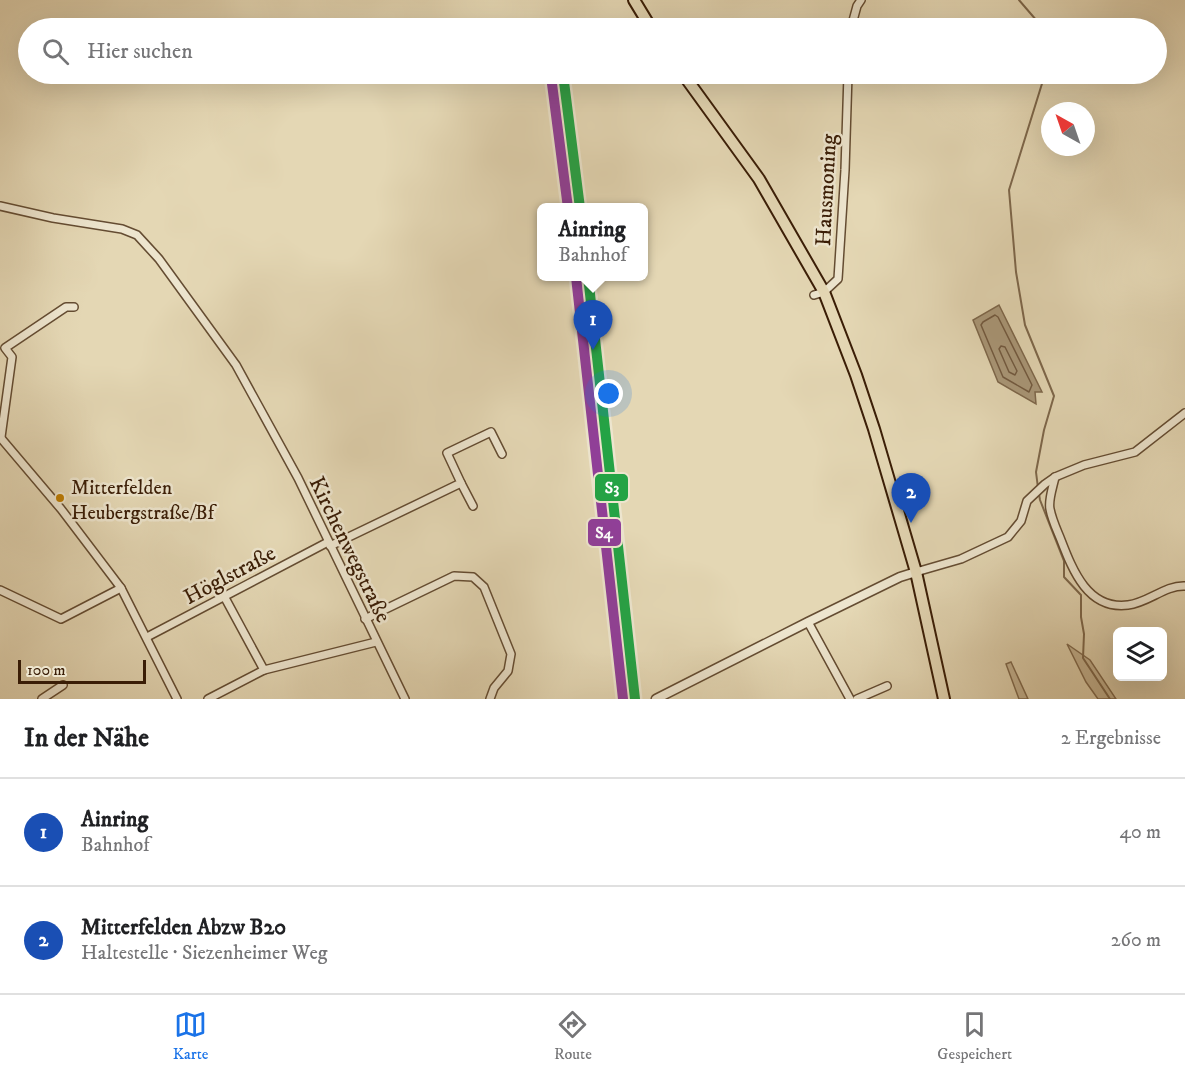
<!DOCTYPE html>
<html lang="de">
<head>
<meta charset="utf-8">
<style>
	:root { --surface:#fff; --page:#f6f6f6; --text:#202124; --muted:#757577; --line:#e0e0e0; --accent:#1a73e8 }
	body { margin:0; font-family:"IM FELL DW Pica",serif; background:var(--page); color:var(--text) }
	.controls { position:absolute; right:18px; bottom:18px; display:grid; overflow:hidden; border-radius:9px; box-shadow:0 6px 24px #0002 }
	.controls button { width:54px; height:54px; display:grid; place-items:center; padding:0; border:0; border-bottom:2px solid var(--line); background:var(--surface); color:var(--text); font:30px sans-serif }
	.compass { position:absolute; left:1041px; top:102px; width:54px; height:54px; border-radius:50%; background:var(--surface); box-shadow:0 6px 24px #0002; rotate:320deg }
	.scale { position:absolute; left:18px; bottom:15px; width:128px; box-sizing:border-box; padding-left:6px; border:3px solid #3a1d06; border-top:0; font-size:16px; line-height:21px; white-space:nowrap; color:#3a1d06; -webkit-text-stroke:4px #ede5ce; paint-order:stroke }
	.you { position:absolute; left:609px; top:394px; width:21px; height:21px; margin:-15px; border:4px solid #fff; border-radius:50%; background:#1a73e8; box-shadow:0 0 0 9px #1a73e833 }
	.badge { display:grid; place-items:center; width:39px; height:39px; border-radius:50%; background:var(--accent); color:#fff; font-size:20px; font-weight:700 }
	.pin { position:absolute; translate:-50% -50px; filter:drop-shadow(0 2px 3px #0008) }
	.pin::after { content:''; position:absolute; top:32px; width:21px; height:18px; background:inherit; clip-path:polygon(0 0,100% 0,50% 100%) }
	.popup { position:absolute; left:537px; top:203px; width:111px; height:78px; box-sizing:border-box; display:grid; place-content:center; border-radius:9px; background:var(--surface); filter:drop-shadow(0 2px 4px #0005); font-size:20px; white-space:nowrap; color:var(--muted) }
	.popup b { font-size:22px; color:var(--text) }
	.popup::after { content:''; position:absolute; left:50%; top:100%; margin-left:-12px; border:12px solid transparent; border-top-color:var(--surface) }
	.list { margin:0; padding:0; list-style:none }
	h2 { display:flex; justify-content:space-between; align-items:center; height:78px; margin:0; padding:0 24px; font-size:26px }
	h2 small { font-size:20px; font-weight:400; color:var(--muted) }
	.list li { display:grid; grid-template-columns:39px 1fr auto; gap:18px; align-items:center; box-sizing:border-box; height:108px; padding:0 24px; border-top:2px solid var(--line) }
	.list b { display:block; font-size:22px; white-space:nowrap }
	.list p { margin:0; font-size:20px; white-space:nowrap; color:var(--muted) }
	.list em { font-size:20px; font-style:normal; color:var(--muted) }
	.icon { flex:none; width:33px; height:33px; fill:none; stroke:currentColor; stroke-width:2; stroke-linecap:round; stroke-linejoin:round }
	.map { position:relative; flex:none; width:1185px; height:699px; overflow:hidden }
	.search { position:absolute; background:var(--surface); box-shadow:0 6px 24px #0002; left:18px; right:18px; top:18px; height:66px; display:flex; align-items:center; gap:15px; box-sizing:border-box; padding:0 21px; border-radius:33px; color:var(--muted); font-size:22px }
	.sheet { height:294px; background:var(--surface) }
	nav { display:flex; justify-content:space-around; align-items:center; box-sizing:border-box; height:84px; border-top:2px solid var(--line); background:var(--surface); font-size:16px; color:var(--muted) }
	nav a { display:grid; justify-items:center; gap:3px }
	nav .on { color:var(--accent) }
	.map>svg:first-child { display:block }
	.green { fill:#c7b796; stroke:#806a4e; stroke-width:1.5 }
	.water { fill:#aa9879; stroke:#7d674b; stroke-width:1.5 }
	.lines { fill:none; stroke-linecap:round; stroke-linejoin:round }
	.shore { stroke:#725a40; stroke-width:1.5 }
	.stream { stroke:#7d674b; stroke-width:2 }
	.minor-casing { stroke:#644c32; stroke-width:10 }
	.tertiary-casing { stroke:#644c32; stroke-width:11 }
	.primary-casing { stroke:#3a1d06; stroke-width:14 }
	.minor { stroke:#ede5ce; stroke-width:7 }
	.tertiary { stroke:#ede5ce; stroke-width:8 }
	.primary { stroke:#e4d7b4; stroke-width:10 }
	.rail-1-casing { stroke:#ede5ce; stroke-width:15 }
	.rail-2-casing { stroke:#ede5ce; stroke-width:15 }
	.rail-1 { stroke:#24a345; stroke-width:10 }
	.rail-2 { stroke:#903f98; stroke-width:10 }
	.bus-dot { fill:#be7d02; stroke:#ede5ce; stroke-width:2 }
	.labels { text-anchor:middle; stroke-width:5; stroke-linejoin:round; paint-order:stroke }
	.bus-label { font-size:20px; fill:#3a1d06; stroke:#ede5ce; text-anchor:start }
	.street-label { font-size:22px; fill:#3a1d06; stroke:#ede5ce }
	.line-badge { stroke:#ede5ce; stroke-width:2 }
	.badge-label { font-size:16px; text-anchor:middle; font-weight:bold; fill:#fff }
</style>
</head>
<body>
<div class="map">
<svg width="1185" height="699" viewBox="0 0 1185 699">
	<rect width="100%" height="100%" fill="#e4d7b4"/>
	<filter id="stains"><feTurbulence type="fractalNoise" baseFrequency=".00333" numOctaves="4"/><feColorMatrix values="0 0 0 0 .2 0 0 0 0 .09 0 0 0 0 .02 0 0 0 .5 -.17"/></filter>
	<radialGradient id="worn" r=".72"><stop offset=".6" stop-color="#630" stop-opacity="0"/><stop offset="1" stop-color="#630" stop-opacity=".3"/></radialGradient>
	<g class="green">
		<path d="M585 293 595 381 592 380 586 320 578 294Z"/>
		<path d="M1067 644 1090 660 1116 699H1098L1086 682Z"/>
		<path d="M1011 662 1028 699H1019L1006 664Z"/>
	</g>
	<path class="water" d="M999 305 1042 392H1035L1036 404 998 382 973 320Z"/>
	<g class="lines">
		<g class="shore">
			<path d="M995 315 998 317 1032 385 1029 392 1003 377 981 325 983 322Z"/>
			<path d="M1001 346 1005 347 1017 371 1015 375 1009 372 999 349Z"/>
		</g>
		<g class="stream">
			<path d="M1019 0 1043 28"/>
			<path d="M1038 488 1036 472 1044 430 1054 396 1025 325 1016 272 1009 190 1045 74"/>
			<path d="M1039 494 1040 500 1064 561V577L1081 595V617L1084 634 1083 658 1110 699"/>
		</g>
		<defs>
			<g id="minor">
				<path d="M851 28 857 6 861 0"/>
				<path d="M0 206 53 218 122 229 137 235 159 259 236 365 298 478 405 699"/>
				<path d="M814 295 824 292 838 279 845 170 848 74"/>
				<path d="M0 437 61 509 121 588 177 699"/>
				<path d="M1 437 12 357 5 348 66 307H74"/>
				<path d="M1055 477C1053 487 1048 500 1050 509 1052 520 1057 530 1061 540 1073 571 1088 610 1128 605 1148 603 1165 585 1185 586"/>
				<path d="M461 483 473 506"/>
				<path d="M330 546 461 483 447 453 491 432 502 454"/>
				<path d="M916 572 961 559 1008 537 1021 521 1027 501 1045 484 1055 477 1084 465 1135 452 1185 413"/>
				<path d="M0 590 61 619 121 588"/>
				<path d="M224 596 264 670"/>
				<path d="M365 619 454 576 473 577 484 587 511 654 508 671 494 688 490 699"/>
				<path d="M808 622 850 699"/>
				<path d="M147 637 328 542"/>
				<path d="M42 699 63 685"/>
				<path d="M208 699 264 670 376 642"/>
				<path d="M857 699 887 686"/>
			</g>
			<path id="tertiary" d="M656 699 808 622 900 577 916 572"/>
			<g id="primary">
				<path d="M634 0 651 28"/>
				<path d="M683 74 759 179 824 292 856 375 874 429 916 572 944 699"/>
			</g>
		</defs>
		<use href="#minor" class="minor-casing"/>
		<use href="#tertiary" class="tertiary-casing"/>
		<use href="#primary" class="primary-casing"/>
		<use href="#minor" class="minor"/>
		<use href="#tertiary" class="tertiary"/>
		<use href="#primary" class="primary"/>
		<defs>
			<g id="rail-1">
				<path d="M563 74 580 208"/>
				<path d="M588 276 635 699"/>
			</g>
			<g id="rail-2">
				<path d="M551 76 568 208"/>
				<path d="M576 277 623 699"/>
			</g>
		</defs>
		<use href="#rail-1" class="rail-1-casing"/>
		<use href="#rail-2" class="rail-2-casing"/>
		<use href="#rail-1" class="rail-1"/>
		<use href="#rail-2" class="rail-2"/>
	</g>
	<circle class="bus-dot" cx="60" cy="498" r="5"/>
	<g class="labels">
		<g class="bus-label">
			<text x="71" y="494">Mitterfelden<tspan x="71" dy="25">Heubergstraße/Bf</tspan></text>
		</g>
		<g class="street-label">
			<text transform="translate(825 190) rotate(-87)" y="8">Hausmoning</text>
			<text transform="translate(351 549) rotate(64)" y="8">Kirchenwegstraße</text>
			<text transform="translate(229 574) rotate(-28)" y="8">Höglstraße</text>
		</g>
	</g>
	<g class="line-badge">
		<rect x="594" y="473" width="35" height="29" rx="6" fill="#24a345"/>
		<rect x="587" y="518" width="35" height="29" rx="6" fill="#903f98"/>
	</g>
	<g class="badge-label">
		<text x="612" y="493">S3</text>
		<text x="604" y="538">S4</text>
	</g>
	<rect width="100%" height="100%" filter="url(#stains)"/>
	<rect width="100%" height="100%" fill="url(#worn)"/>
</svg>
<div class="controls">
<button><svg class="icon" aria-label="layers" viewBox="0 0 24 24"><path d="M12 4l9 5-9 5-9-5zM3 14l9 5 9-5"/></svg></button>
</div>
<svg class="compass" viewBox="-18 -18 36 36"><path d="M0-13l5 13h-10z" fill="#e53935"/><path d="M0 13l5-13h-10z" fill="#757577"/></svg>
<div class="scale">100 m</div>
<div class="you"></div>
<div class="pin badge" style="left:593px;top:350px;background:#1a4fb4">1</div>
<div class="popup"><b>Ainring</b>Bahnhof</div>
<div class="pin badge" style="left:911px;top:523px;background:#1a4fb4">2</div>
<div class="search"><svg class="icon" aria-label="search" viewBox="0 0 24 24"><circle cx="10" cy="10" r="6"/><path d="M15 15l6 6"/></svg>Hier suchen</div>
</div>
<section class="sheet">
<h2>In der Nähe<small>2 Ergebnisse</small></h2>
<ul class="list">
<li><span class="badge" style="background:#1a4fb4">1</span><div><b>Ainring</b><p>Bahnhof</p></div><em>40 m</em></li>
<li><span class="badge" style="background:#1a4fb4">2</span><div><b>Mitterfelden Abzw B20</b><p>Haltestelle · Siezenheimer Weg</p></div><em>260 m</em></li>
</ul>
</section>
<nav>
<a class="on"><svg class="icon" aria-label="map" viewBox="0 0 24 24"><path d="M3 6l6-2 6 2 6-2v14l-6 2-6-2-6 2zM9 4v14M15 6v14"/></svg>Karte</a>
<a><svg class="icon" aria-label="directions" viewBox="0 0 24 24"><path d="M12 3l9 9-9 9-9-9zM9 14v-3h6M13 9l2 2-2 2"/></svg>Route</a>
<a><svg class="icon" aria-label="saved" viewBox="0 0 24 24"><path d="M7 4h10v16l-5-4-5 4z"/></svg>Gespeichert</a>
</nav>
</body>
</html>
